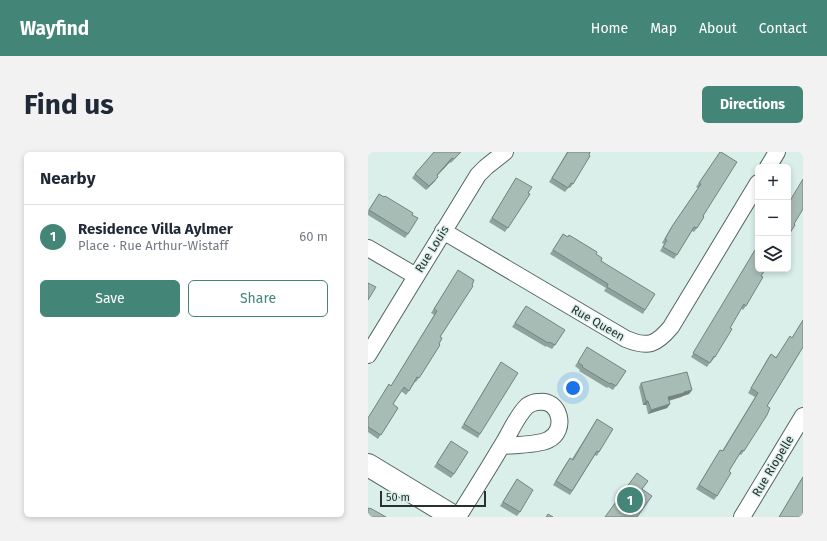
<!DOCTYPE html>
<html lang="en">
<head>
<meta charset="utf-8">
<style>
	:root { --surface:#fff; --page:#f2f2f3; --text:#1f2937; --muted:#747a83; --line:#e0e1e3; --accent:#438677 }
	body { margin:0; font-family:"Fira Sans",sans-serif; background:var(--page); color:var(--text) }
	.controls { position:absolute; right:12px; top:12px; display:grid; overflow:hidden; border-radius:6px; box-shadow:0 2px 6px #0003 }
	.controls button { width:36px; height:36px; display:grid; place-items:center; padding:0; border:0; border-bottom:1px solid var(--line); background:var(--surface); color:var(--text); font:20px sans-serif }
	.scale { position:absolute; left:12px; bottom:10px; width:106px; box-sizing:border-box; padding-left:4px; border:2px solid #29312f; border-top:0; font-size:11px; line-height:14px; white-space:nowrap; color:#29312f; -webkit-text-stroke:3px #daefea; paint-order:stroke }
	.you { position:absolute; left:205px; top:236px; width:14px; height:14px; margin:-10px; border:3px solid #fff; border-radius:50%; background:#1a73e8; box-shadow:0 0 0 6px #1a73e833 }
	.badge { display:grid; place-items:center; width:26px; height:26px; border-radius:50%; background:var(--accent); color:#fff; font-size:13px; font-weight:700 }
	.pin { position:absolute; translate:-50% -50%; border:2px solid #fff; box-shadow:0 1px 4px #0006 }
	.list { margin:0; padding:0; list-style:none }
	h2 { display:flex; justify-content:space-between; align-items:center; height:52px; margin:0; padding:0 16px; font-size:17px }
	h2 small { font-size:13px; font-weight:400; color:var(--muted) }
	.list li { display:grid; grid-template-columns:26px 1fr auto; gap:12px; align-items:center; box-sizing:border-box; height:64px; padding:0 16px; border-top:1px solid var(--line) }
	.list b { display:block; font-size:15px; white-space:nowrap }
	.list p { margin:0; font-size:13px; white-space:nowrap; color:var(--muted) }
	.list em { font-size:13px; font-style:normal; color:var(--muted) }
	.actions { display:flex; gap:8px; padding:12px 16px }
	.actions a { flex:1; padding:9px 0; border:1px solid var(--accent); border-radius:6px; text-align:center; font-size:14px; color:var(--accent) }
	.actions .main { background:var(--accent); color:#fff }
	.icon { flex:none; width:22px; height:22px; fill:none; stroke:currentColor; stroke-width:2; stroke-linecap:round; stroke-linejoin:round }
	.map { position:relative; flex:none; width:435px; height:365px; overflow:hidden; border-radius:6px }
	header { display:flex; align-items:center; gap:24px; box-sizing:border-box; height:56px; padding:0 20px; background:var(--accent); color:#fff }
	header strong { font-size:19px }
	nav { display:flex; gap:22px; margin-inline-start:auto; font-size:14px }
	.intro { display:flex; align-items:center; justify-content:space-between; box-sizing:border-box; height:96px; padding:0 24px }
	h1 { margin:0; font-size:28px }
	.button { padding:10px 18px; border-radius:6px; background:var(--accent); color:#fff; font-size:14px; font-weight:700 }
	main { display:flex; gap:24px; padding:0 24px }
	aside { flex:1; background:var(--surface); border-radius:6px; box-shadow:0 2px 6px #0003 }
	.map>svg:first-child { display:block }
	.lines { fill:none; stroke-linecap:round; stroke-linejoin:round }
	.street-casing { stroke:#546661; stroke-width:18 }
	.secondary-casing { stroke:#546661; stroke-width:24 }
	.street { stroke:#fff; stroke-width:16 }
	.secondary { stroke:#fff; stroke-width:22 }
	.wall { fill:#90a29d }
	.shaded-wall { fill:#76847f }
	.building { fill:#a8bcb6; stroke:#76847f }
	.labels { text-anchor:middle; stroke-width:3; stroke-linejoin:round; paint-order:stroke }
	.street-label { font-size:12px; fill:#29312f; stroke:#daefea }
</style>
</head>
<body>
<header>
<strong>Wayfind</strong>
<nav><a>Home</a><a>Map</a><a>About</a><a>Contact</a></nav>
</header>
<div class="intro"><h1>Find us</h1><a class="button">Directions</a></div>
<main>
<aside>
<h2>Nearby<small></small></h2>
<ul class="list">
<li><span class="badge">1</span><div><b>Residence Villa Aylmer</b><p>Place · Rue Arthur-Wistaff</p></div><em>60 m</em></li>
</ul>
<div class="actions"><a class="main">Save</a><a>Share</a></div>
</aside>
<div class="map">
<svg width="435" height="365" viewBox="0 0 435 365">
	<rect width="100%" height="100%" fill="#daefea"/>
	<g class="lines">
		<defs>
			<g id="street">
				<path d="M400 15 409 0"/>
				<path d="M75 79 258 187C280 196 288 193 303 175L390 31"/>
				<path d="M0 96 48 124"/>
				<path d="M0 203 110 23 118 15 137 0"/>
				<path d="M90 365C104 342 119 319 133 295 142 282 147 266 159 254 162 252 166 250 170 250 192 246 200 279 180 288 170 293 146 293 134 294"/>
				<path d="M374 365 435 264"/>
			</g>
			<path id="secondary" d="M0 313 86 365"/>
		</defs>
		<use href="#street" class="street-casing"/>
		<use href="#secondary" class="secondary-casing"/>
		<use href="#street" class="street"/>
		<use href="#secondary" class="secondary"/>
	</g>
	<g class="wall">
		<path d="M66 0H93L83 11 82 10 69 24 67 29 58 38 44 26 47 22Z"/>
		<path d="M199 0H222L205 32 202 36 201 35 197 40 181 30Z"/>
		<path d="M352 0 335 64 329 76 326 80 324 79 306 107 292 99 296 92 294 91 302 77 330 36 328 35Z"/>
		<path d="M148 26 160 41 162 42 137 80 121 70Z"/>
		<path d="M11 42 44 63 40 82 37 86 0 63V59Z"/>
		<path d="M195 82 228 102 233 109 277 158 275 162 236 139 238 136 182 102Z"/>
		<path d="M390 93 393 124 378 154 375 158 373 156 362 176 347 205 344 209H343L339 215 323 205Z"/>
		<path d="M88 122 72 185 55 220 48 230H47L38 243 33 239 25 252 30 256 10 287 0 280V266L21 232 23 234 66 163 63 161Z"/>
		<path d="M155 158 187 193 184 197 178 194V195L144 175Z"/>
		<path d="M435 168V195L399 254 376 299 373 303 371 302 361 319 349 344 346 348 328 337 352 298 354 299 387 245 380 241 400 206 403 202 408 205 424 186Z"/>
		<path d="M217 199 258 219 245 238 240 235 239 236 211 219 212 218 207 214Z"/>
		<path d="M133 210 112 282 110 286 93 276Z"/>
		<path d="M273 231 324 238 321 242 315 244 313 245 301 249 302 252 299 256 280 262 278 253H275L271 235Z"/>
		<path d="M229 267 231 300 229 304 227 303 202 343 185 333 199 310 204 307Z"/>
		<path d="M80 293 86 322 83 326 66 315Z"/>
		<path d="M435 324V365H411Z"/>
		<path d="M149 327 152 360 149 364 132 354Z"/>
	</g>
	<g class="shaded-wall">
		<path d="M84 6 82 10 66 27 69 23Z"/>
		<path d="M70 25 67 29 58 38 61 34Z"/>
		<path d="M324 238 321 242 315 244 313 245 298 249 300 245 316 240Z"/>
		<path d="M278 249H280L278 253H275Z"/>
		<path d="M302 252 299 256 280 262 283 258Z"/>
	</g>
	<g class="building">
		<path d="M66 0H93L86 7 84 6 69 23 70 25 61 34 47 22Z"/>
		<path d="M200 0H222L221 3 222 4 205 32 203 31 200 36 184 26Z"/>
		<path d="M352 0H353L369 10 335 64 336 65 329 76 326 75 309 103 295 95 299 88 297 87 305 73 333 32 331 31Z"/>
		<path d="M148 26 164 35 160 41 162 42 140 76 124 66Z"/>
		<path d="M435 27V57L426 72 427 73 420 84V52Z"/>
		<path d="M11 42 16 45 17 44 45 61 44 63 50 66 40 82 1 58Z"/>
		<path d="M195 82 200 85 201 83 229 100 228 102 234 106 233 109 287 142 277 158 239 135 240 132 185 98Z"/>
		<path d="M390 93V117H397L396 118H397L393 124 395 125 378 154 376 152 362 176 364 177 347 205 346 204 342 211 325 201Z"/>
		<path d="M90 118 106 128 104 133 105 134 72 185 74 186 71 192 72 193 55 220 51 226 49 225 41 239 36 235 25 252 30 256 13 283 0 275V266L21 232 23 234 69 159 66 157Z"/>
		<path d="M0 131 8 135 0 148Z"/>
		<path d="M158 154 197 178 187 193 181 190 180 191 147 171Z"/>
		<path d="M435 168V195L399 254 402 256 399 263 376 299 374 298 361 319 363 321 349 344 331 333 352 298 355 299 390 241 383 236 403 202 408 206 422 184 424 186Z"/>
		<path d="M219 195 258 219 248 234 243 231 242 232 214 215 215 214 210 210Z"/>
		<path d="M133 210 150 221 112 282 96 272Z"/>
		<path d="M319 220 324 238 316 240V241L300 245 302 252 283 258 280 249H278L273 231Z"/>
		<path d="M229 267 245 277 231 300 229 299 204 339 188 329 202 306 205 308Z"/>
		<path d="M83 289 100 300 86 322 69 311Z"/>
		<path d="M269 321 280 329 274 337 284 344 269 365H237Z"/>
		<path d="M435 325V365H411Z"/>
		<path d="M149 327 165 338 152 360 135 350Z"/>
		<path d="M0 356 2 357V356L18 365H0Z"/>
		<path d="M180 362 185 365H178Z"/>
	</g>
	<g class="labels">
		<g class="street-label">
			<text transform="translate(64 97) rotate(-58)" y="4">Rue Louis</text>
			<text transform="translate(230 171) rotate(30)" y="4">Rue Queen</text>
			<text transform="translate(405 314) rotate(-59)" y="4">Rue Riopelle</text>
		</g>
	</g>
</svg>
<div class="controls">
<button>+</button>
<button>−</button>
<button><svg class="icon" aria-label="layers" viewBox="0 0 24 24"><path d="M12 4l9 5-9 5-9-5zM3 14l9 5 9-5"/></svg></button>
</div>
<div class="scale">50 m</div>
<div class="you"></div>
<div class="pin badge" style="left:262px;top:348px">1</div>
</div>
</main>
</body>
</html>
